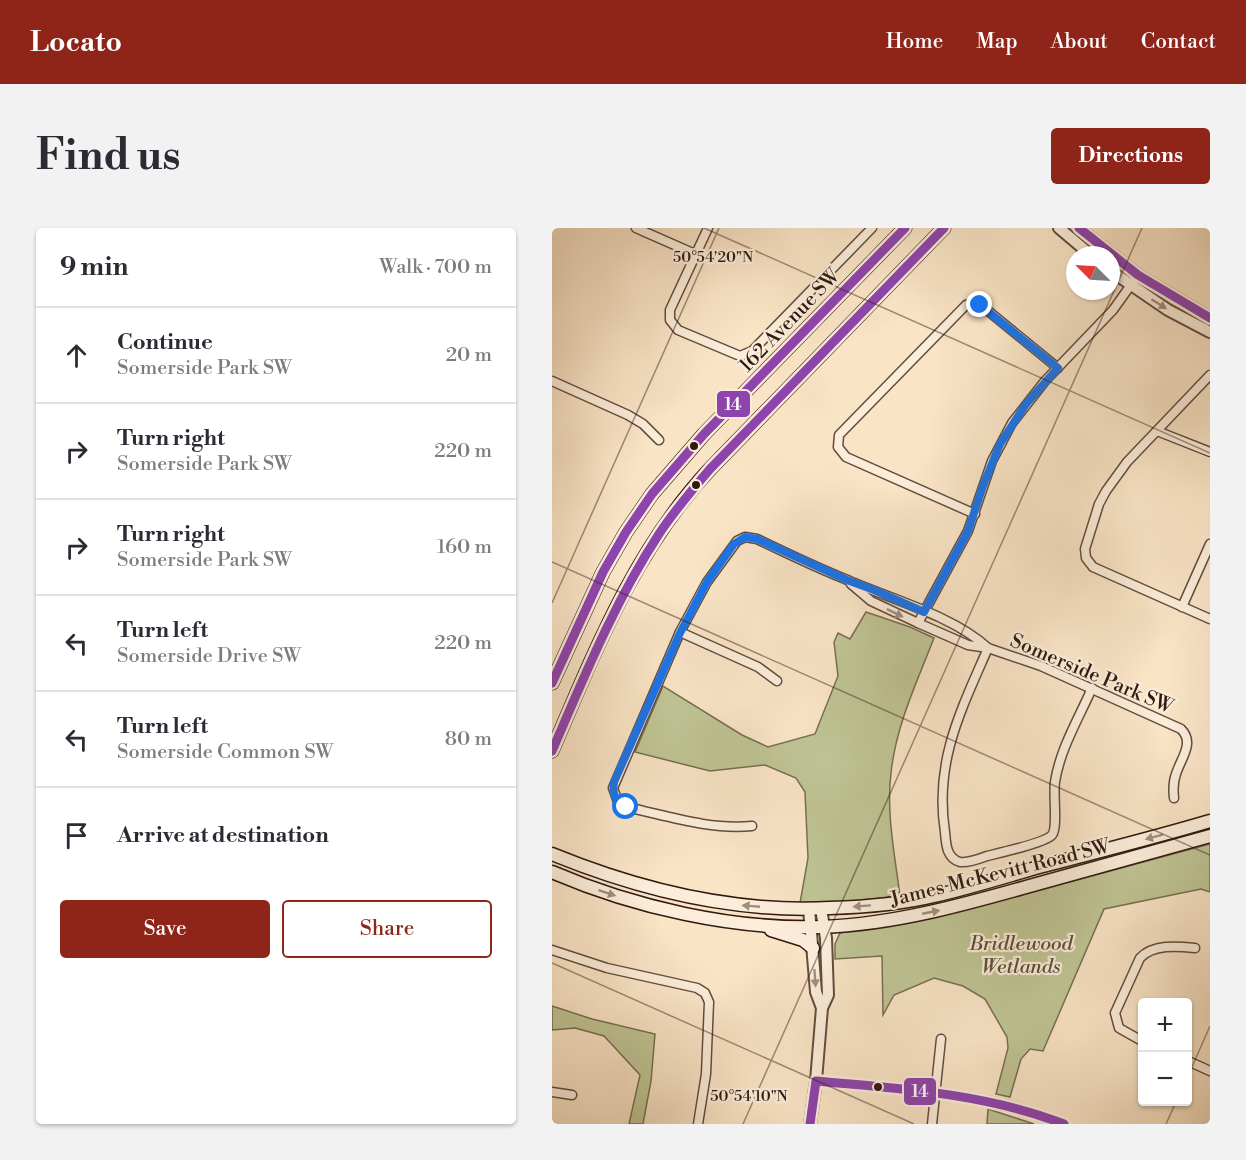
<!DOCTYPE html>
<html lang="en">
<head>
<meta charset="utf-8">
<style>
	:root { --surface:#fff; --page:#f2f2f3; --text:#2b2b33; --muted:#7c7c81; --line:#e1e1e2; --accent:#8f2418 }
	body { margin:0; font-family:"Libre Bodoni",serif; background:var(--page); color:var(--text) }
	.controls { position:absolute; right:18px; bottom:18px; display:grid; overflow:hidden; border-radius:6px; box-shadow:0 2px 4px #0004 }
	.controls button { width:54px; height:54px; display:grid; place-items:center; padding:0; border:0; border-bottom:2px solid var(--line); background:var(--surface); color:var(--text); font:30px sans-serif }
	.compass { position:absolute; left:514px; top:18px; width:54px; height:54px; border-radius:50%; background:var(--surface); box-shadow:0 2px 4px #0004; rotate:294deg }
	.stop { position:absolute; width:18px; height:18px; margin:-14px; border:4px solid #1a73e8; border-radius:50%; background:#fff }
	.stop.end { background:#1a73e8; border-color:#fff; box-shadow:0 2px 6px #0008 }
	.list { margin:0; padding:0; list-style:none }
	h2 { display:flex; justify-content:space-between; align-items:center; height:78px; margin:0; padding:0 24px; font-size:26px }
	h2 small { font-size:20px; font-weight:400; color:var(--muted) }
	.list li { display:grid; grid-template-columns:39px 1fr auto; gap:18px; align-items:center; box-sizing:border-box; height:96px; padding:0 24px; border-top:2px solid var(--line) }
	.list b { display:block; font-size:22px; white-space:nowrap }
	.list p { margin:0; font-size:20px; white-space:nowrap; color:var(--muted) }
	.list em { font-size:20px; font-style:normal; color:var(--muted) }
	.actions { display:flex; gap:12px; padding:18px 24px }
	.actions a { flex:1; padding:14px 0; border:2px solid var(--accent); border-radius:6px; text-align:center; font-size:21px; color:var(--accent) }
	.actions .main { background:var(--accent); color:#fff }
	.icon { flex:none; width:33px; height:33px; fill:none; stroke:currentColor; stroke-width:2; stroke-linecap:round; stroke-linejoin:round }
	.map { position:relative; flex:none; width:658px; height:896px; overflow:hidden; border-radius:6px }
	header { display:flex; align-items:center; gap:36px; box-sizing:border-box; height:84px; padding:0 30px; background:var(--accent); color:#fff }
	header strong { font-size:28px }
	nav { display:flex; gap:33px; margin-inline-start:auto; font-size:21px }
	.intro { display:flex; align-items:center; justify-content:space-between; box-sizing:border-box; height:144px; padding:0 36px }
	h1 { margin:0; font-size:42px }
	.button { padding:15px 27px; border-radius:6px; background:var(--accent); color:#fff; font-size:21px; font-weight:700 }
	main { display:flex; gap:36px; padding:0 36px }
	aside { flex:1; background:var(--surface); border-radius:6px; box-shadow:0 2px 4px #0004 }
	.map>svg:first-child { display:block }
	.green { fill:#bfc494; stroke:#786e52; stroke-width:1.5 }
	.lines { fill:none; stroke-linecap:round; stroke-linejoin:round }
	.minor-casing { stroke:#634c3e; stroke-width:11 }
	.tertiary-casing { stroke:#634c3e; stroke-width:14 }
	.secondary-casing { stroke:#311910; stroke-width:15 }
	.minor { stroke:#fbedda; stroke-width:8 }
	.tertiary { stroke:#fbedda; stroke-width:10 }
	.secondary { stroke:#fbedda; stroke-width:12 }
	.bus-1-casing { stroke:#fbedda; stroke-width:14 }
	.bus-1 { stroke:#8e44ad; stroke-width:9 }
	.oneway { fill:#a08e7f }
	.route { stroke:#1a73e8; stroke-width:8 }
	.ticks { fill:none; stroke:#311910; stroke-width:1.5; stroke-opacity:0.45 }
	.bus-dot { fill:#311910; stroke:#fbedda; stroke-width:2 }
	.labels { text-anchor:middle; stroke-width:4.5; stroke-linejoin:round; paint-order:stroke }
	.street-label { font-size:20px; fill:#311910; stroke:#fbedda }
	.park-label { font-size:20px; font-style:italic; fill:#5c4c38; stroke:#fbedda }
	.ticks-label { font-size:15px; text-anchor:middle; fill:#311910; stroke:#fbedda; stroke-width:4.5; stroke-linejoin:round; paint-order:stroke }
	.line-badge { stroke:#fbedda; stroke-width:2 }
	.badge-label { font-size:16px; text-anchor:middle; font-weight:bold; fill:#fff }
</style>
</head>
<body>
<header>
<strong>Locato</strong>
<nav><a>Home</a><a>Map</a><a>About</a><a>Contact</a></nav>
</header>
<div class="intro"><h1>Find us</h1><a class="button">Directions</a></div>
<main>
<aside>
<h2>9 min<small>Walk · 700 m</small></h2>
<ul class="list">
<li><svg class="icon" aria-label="ahead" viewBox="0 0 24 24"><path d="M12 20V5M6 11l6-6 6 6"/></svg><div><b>Continue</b><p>Somerside Park SW</p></div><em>20 m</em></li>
<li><svg class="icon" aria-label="right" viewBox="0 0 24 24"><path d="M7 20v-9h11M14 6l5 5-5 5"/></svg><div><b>Turn right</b><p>Somerside Park SW</p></div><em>220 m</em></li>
<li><svg class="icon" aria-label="right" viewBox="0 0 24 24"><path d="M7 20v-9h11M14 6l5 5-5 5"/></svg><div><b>Turn right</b><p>Somerside Park SW</p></div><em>160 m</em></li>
<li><svg class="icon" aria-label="left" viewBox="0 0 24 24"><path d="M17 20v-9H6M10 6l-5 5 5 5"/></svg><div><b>Turn left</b><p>Somerside Drive SW</p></div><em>220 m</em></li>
<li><svg class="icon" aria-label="left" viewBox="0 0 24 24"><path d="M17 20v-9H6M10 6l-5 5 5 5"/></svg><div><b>Turn left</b><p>Somerside Common SW</p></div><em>80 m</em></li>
<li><svg class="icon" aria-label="arrive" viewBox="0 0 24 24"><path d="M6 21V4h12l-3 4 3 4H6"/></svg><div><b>Arrive at destination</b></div></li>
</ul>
<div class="actions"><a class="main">Save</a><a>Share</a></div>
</aside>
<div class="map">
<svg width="658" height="896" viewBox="0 0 658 896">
	<rect width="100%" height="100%" fill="#f9e4c6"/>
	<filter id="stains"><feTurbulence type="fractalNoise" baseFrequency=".00333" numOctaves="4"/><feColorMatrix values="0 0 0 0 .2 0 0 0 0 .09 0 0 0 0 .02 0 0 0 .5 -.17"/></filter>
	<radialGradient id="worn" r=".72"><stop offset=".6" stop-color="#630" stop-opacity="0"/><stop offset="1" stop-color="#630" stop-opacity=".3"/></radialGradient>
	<g class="green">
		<path d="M314 384 358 399 382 410C365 454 344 497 339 545 334 585 343 628 348 668L280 675H248L256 630 253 564 244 550 213 537 158 543 83 524 111 458 190 507 216 519 263 506 286 448 282 414 286 405 298 411Z"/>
		<path d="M658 616V664L649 661 552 681 491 823 478 821 469 831 458 869 444 866 456 820 455 809 433 771 411 758 382 750 342 767 331 787 330 728 283 731V716L288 705 406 684Z"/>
		<path d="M0 778 40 791 103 806 99 853 91 896H77L88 847 52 808 23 800 0 802Z"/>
		<path d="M436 881 482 896H435Z"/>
	</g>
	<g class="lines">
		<defs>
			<g id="minor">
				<path d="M84 0 143 26"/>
				<path d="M156 0 118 82V92L126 102 188 128 200 123 320 0"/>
				<path d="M658 147 575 234 554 263 547 276 533 321 534 330 541 339 658 391"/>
				<path d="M0 153 76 187 91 196 107 212"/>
				<path d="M605 203 658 224"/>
				<path d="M423 286 294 229 286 219 287 207 414 77 419 76 430 78 506 140"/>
				<path d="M299 356 319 373 366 395 416 417 436 420 489 438 629 501C643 515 629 530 624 546 621 554 621 561 622 570"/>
				<path d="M630 379 658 316"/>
				<path d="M366 395 416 303 440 233 460 195 493 153 561 82 586 47"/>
				<path d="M128 404 206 439 225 453"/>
				<path d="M436 420C409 482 382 534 393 604 394 615 394 630 408 634 417 635 427 631 435 628 447 625 493 615 500 607 506 600 501 567 503 554 508 521 527 490 540 460"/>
				<path d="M200 598C157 602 116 588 74 579L66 574 61 560 128 404 155 354 185 313 193 309 205 311C234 325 263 339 293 351 336 370 402 388 436 420"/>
				<path d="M0 722 55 740 145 760 153 765 157 774 154 846 146 896"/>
				<path d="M590 813 567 800 563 785 588 730C601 716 625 718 643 720"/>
				<path d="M636 833 658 843"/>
				<path d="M264 853C346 862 436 862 512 896"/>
				<path d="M0 864 20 867"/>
				<path d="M380 896 389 811"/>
			</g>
			<g id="tertiary">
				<path d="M507 0 539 27"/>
				<path d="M527 0 586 47 658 90"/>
				<path d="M559 43 616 82 658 104"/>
				<path d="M257 681 264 764 270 780 264 853 258 896"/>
				<path d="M269 681 274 710 276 767 270 780"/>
			</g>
			<g id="secondary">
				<path d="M0 455 51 344 74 304 100 266 152 206 353 0"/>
				<path d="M0 523C43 423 83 321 158 241L392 0"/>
				<path d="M0 626C88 662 182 685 278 680 313 679 349 676 382 668 417 660 452 649 487 639 544 624 601 610 658 593"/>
				<path d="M0 644C81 679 181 702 270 699 346 696 418 675 492 654 547 639 602 623 658 608"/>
				<path d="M219 702 251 712 261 720"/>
			</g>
		</defs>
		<use href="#minor" class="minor-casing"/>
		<use href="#tertiary" class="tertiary-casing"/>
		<use href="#secondary" class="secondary-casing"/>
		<use href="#minor" class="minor"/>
		<use href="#tertiary" class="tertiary"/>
		<use href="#secondary" class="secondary"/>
		<defs>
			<g id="bus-1">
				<path d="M527 0 586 47 658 90"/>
				<path d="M0 455 51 344 74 304 100 266 152 206 353 0"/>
				<path d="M0 523C32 449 63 373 107 306 122 283 140 262 158 241L392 0"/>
				<path d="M258 896 264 853C349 861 432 865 512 896"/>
			</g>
		</defs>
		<use href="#bus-1" class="bus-1-casing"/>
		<use href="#bus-1" class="bus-1"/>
	</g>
	<defs><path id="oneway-solid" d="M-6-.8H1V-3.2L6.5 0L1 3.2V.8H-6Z" transform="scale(1.5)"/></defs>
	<g class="oneway">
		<use href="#oneway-solid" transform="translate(607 76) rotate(32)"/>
		<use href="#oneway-solid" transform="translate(343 385) rotate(26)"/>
		<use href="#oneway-solid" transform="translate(602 609) rotate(165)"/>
		<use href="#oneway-solid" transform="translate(55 665) rotate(18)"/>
		<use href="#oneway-solid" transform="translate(199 678) rotate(-175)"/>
		<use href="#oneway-solid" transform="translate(310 678) rotate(176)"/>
		<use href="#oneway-solid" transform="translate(379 684) rotate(-11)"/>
		<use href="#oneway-solid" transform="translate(263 750) rotate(86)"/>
	</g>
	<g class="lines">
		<path class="route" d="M74 579C63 573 60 566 62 554L128 405 155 354 182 316 193 309 205 311 295 352 322 362 372 384 416 303 431 258 448 216 474 176 506 140 428 77"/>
	</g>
	<path class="ticks" d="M152 0 658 225M0 334 658 627M0 375 167 0M0 735 362 896M636 848 658 798M191 896 590 0M614 896 624 874"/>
	<g class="bus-dot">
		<circle cx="142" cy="218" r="5"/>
		<circle cx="144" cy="257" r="5"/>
		<circle cx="326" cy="859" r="5"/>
	</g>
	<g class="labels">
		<g class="street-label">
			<text transform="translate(237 92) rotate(-46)" y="7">162 Avenue SW</text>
			<text transform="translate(540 445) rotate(23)" y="7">Somerside Park SW</text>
			<text transform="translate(448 644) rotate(-14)" y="7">James McKevitt Road SW</text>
		</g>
		<g class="park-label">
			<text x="469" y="722">Bridlewood<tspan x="469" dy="23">Wetlands</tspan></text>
		</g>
	</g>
	<g class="ticks-label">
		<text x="161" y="34">50°54'20"N</text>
		<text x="197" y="873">50°54'10"N</text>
	</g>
	<g class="line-badge">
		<rect x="164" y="162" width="35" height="28" rx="6" fill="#8e44ad"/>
		<rect x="351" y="849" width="34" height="29" rx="6" fill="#8e44ad"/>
	</g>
	<g class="badge-label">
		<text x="181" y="182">14</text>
		<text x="368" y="869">14</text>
	</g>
	<rect width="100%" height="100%" filter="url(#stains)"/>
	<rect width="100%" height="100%" fill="url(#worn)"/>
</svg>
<div class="controls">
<button>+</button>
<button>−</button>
</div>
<svg class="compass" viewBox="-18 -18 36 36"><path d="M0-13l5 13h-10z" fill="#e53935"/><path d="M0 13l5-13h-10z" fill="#7c7c81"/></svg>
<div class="stop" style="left:74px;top:579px"></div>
<div class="stop end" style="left:428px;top:77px"></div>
</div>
</main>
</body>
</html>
